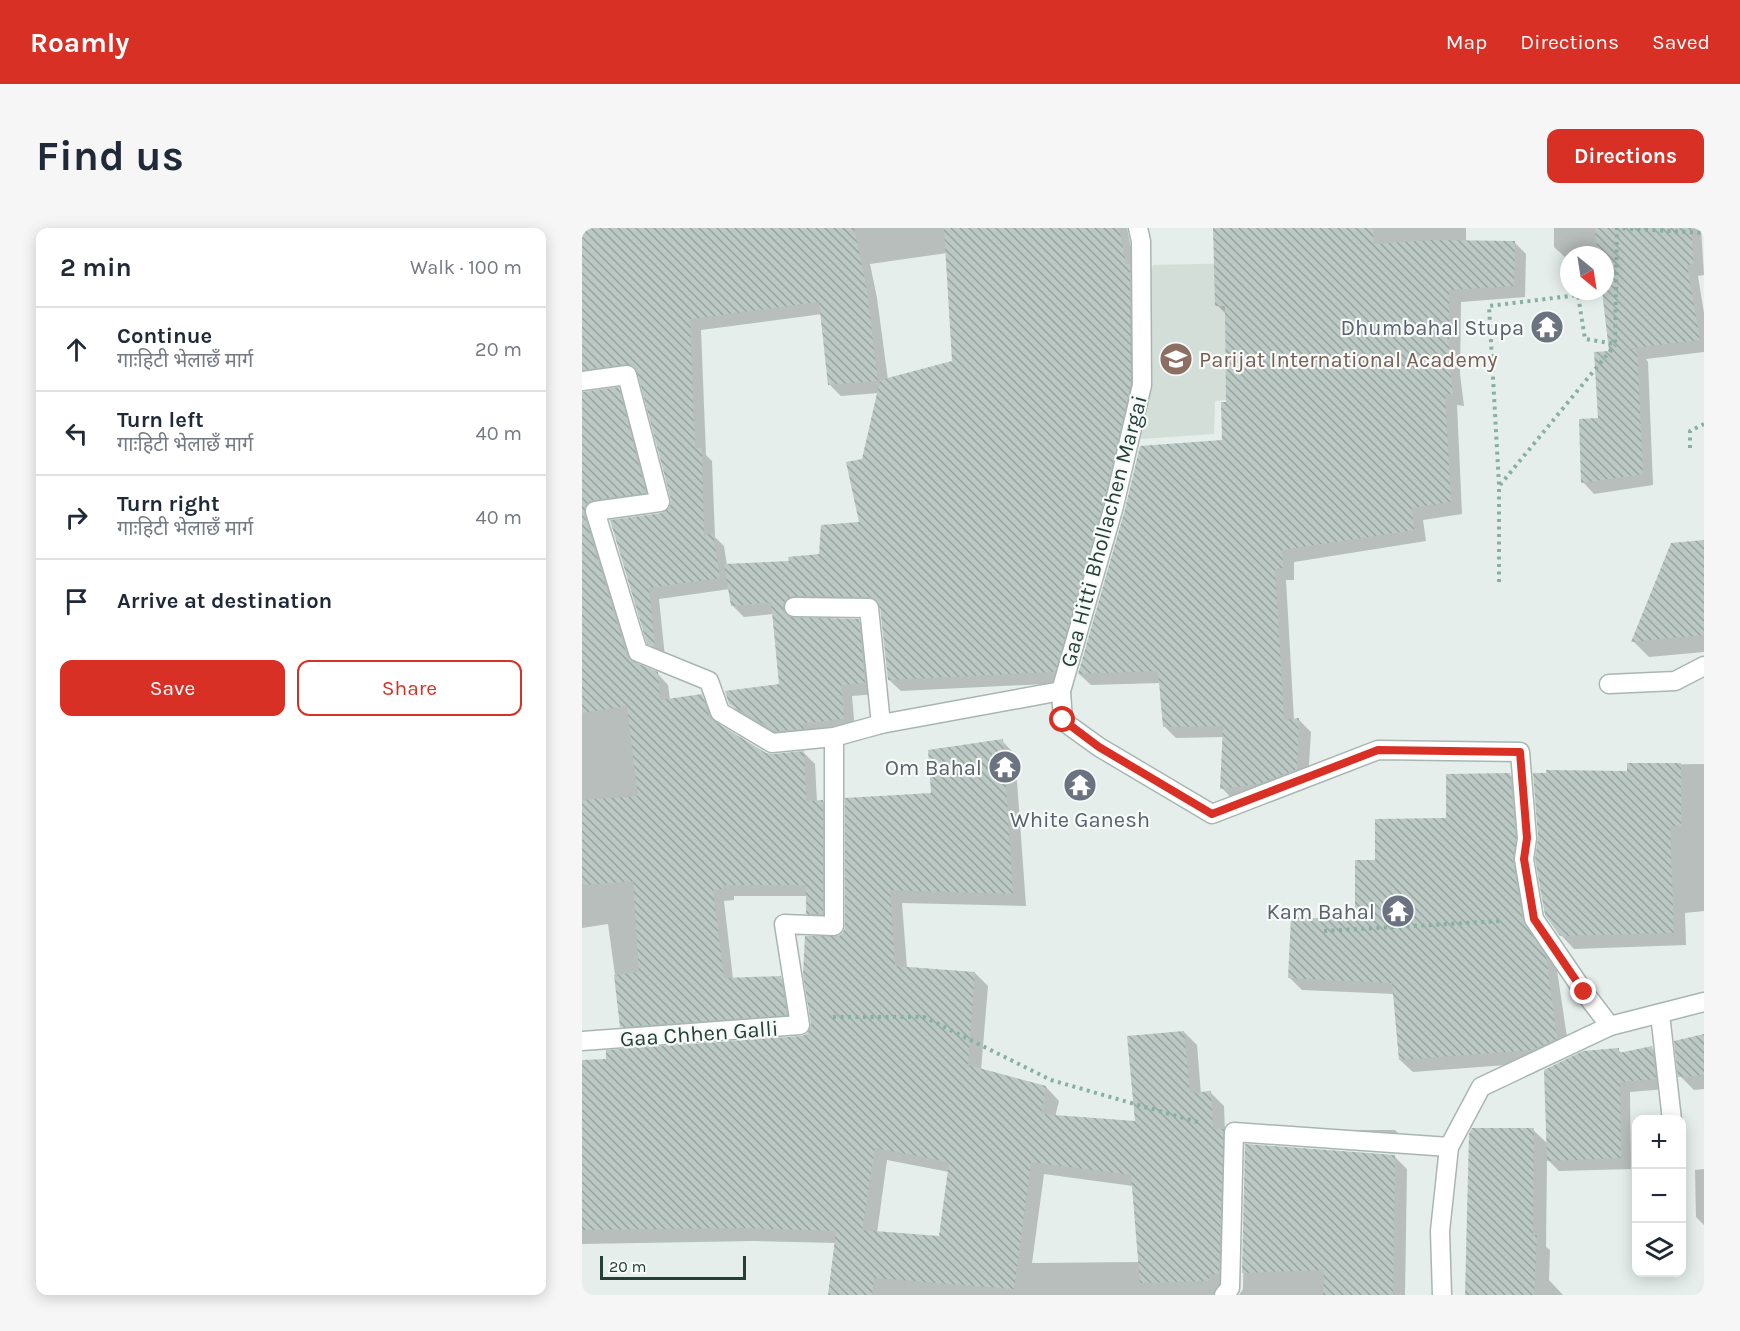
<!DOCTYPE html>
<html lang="en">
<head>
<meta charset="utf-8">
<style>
	:root { --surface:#fff; --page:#f6f6f7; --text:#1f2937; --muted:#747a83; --line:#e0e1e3; --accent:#d93025 }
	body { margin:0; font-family:Karla,"Noto Sans Devanagari",sans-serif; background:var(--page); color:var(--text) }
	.controls { position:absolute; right:18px; bottom:18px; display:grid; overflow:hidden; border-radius:12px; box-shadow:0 3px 15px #0003 }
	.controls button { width:54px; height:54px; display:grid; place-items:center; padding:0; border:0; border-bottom:2px solid var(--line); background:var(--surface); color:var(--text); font:30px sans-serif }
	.compass { position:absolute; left:978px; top:18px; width:54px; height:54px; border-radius:50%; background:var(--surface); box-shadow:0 3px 15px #0003; rotate:150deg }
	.scale { position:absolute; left:18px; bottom:15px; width:146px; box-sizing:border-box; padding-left:6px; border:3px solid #253f38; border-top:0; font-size:16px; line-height:21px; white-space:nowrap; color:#253f38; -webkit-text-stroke:4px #f6faf8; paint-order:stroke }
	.stop { position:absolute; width:18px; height:18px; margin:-14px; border:4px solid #d93025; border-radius:50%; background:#fff }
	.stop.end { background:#d93025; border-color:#fff; box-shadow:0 2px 6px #0008 }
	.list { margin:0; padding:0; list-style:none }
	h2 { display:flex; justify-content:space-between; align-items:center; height:78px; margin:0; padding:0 24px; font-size:26px }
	h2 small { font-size:20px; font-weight:400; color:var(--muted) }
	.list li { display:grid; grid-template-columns:39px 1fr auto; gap:18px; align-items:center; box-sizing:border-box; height:84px; padding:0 24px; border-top:2px solid var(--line) }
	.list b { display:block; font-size:22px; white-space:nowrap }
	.list p { margin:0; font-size:20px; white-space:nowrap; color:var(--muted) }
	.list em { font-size:20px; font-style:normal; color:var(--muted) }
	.actions { display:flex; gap:12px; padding:18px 24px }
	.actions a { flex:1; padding:14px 0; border:2px solid var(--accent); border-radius:12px; text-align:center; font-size:21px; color:var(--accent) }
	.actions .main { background:var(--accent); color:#fff }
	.icon { flex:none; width:33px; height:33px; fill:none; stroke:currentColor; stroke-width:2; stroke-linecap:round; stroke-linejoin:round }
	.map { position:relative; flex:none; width:1122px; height:1067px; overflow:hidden; border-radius:12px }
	header { display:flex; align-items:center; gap:36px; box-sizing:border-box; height:84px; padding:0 30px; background:var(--accent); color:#fff }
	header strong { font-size:28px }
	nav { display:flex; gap:33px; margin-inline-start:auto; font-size:21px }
	.intro { display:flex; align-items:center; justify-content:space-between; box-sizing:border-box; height:144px; padding:0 36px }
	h1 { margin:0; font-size:42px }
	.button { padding:15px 27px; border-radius:12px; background:var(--accent); color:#fff; font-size:21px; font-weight:700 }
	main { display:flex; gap:36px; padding:0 36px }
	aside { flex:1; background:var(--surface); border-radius:12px; box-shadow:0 3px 15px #0003 }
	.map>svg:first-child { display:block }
	.built { fill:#d3ded9 }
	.shadow { fill:#0003; fill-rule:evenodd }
	.building { fill:url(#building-back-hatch); fill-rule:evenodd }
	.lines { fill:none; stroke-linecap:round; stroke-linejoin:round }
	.minor-casing { stroke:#a8b6b1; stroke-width:21 }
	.path { stroke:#87b0a3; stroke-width:4; stroke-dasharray:3 4.5; stroke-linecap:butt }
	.minor { stroke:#fff; stroke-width:18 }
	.route { stroke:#d93025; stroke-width:8 }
	.labels { text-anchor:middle; stroke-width:4.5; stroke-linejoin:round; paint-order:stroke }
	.worship-label { font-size:22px; fill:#5b616d; stroke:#f6faf8; text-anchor:end }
	.education-label { font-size:22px; fill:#785e54; stroke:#f6faf8; text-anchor:start }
	.street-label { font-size:22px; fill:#253f38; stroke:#f6faf8 }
</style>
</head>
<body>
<header>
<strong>Roamly</strong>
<nav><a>Map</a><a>Directions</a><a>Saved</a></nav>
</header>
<div class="intro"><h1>Find us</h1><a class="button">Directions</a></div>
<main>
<aside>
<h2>2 min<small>Walk · 100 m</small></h2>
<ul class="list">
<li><svg class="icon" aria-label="ahead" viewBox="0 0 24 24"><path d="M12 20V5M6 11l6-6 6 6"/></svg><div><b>Continue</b><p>गाःहिटी भेलाछँ मार्ग</p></div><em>20 m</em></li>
<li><svg class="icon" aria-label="left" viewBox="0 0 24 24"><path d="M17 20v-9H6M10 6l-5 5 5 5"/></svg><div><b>Turn left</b><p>गाःहिटी भेलाछँ मार्ग</p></div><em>40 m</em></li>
<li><svg class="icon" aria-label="right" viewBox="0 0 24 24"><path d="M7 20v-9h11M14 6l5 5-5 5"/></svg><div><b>Turn right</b><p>गाःहिटी भेलाछँ मार्ग</p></div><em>40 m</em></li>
<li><svg class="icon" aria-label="arrive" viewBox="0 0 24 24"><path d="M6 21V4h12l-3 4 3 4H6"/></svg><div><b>Arrive at destination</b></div></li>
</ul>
<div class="actions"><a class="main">Save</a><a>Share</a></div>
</aside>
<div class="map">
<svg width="1122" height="1067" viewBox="0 0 1122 1067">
	<defs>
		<pattern id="building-back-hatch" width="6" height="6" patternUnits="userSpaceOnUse" patternTransform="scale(1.5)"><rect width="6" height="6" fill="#bbc8c3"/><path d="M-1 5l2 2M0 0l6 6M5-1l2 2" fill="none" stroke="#98a49f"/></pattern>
	</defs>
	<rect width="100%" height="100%" fill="#e5eeea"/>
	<path class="built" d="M739 33 712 166 633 173 632 206 559 211 560 164 477 166 475 80 553 81 571 37Z"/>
	<g class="shadow">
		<path d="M55 0H545L554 43 560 168 484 455 319 463 307 452 300 380 224 379 217 381 212 391 276 393 288 404 294 466 270 468 273 502 205 514 161 488 149 476 199 457 191 386 162 389 150 377 148 361 77 371 83 429 78 427 67 415 30 294 80 287 90 277 58 147 10 153 0 161 1 165 36 161 48 173 74 276 23 283 13 299 56 437 75 445 86 457 88 472 119 468 131 480 138 498 184 526 191 528 222 525 233 536 235 574 240 573 252 585V697H237L225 685 226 668H152V672L142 673 151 751 198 749 210 761 216 798 51 810 40 798 26 696 0 700V26ZM365 25 371 134 306 152 295 70 288 36ZM240 86 248 157 259 168 297 165 281 232 279 296 239 327 208 334 145 338 142 318 133 309 130 233 124 227 119 102Z"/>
		<path d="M632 0H884V14H932L944 26 943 69 879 74 878 146 882 178 875 177 880 286 841 292 844 313 712 334V352H704L712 492H717L729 504 726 553 651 572 640 560 642 509 594 510 582 498 578 455 509 457 497 446 641 213 645 175V87L635 77Z"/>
		<path d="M972 0H1119L1122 47 1116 48 1122 85V124L1064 131 1066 134 1071 257 1012 266 1001 254 1018 191 1029 124 1022 63 1023 27H987V31L984 30 972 19Z"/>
		<path d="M1122 313V424L1067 429 1051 413Z"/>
		<path d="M420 513 433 526 444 678 320 675 325 740 393 745 406 758 399 842 464 859 477 873 473 889 555 894 602 804 615 817 619 866 629 865 642 878 649 1067H247L254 1015 172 1013 0 1016V833L26 832 219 810 226 807 257 710 263 705 350 566ZM305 932 367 944 358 1010 295 1005ZM462 946 551 958 557 1034 450 1035Z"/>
		<path d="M1122 536V683L1103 685 1104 717 992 721 979 707 1046 545V537Z"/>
		<path d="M928 547 940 559 953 707 975 742 987 823 963 834 831 844 818 832 813 766 720 762 708 750 775 693 795 633 866 592Z"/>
		<path d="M1122 808V861L1112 862 1098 848Z"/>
		<path d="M1070 820 1081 831 1084 861 1048 864 1049 941 977 943 965 931 964 1019 968 1022 967 1052 981 1067H884L951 902 966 916 1036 822 1041 826Z"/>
		<path d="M767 902H813L826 915 779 913Z"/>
		<path d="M664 918 812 928 825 941 823 1067H657L661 1061Z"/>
		<path d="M1122 941V997L1114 989 1113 942Z"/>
	</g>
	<g class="building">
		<path d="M0 0H272L284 57 296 153 246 157 237 74 108 91 113 220H120L122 307 131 305 138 350 67 360 73 419 65 416 28 292 80 285 88 278 89 271 54 140 44 136 0 142Z"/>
		<path d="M362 0H537L544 36H548L549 156 521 275 473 444 306 452 298 379 293 370 287 369 212 368 203 373 201 378 202 384 207 389 277 391 283 455 259 457 262 491 221 495 222 501 193 503 147 476 143 463 197 456 189 374 149 378 142 336 207 333 206 329 237 326 239 297 277 294 264 234 280 231 298 152 370 133Z"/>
		<path d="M631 0H792L791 16 852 12 933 13 932 58 867 62V133L871 166H863L869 274 830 280 832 302 700 322 701 340 693 341 702 492 717 490 715 541 677 556 638 561 641 498 581 499 576 443 496 446 543 281 558 218 640 212 639 174H644L643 78H633Z"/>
		<path d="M1013 0H1109L1112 36 1105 37 1118 112 1034 122 1055 121 1061 246 999 255 997 191 1016 190 1012 124 1027 123 1020 63H1023V27H1016Z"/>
		<path d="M37 159 64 265 11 272 5 275 2 286 45 428 52 434 76 444 78 472 120 466 127 488 132 493 184 525 191 526 222 523 224 573 241 572V686H224V657H141V661L131 662 142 750 199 748 205 787 38 799 32 747 57 744 51 653 0 657V572L56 568 45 478 0 485V164Z"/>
		<path d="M1122 312V407L1049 414 1089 315Z"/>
		<path d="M421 511 431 666 308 662 313 738 393 744 386 837 464 858 459 886 553 893 545 808 602 803 608 865 629 863 631 901H642L637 1046H627V1053L558 1055 549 947 449 934 432 1061 292 1050 290 1067H246L254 1003 158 1000 0 1002V832L24 831V822L219 808 225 806 229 796 221 747 223 708H257L261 704 263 699V570L349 565 346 522ZM293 920 367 934 357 1008 280 1002Z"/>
		<path d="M1045 535H1099V598H1088L1092 705 978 708 963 687 953 631 956 609 951 545H964V542L1045 543Z"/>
		<path d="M928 545 934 610 931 633 941 693 964 728 975 811 950 822 817 832 810 755 706 750 709 689 773 692V632H793V591L864 590V546Z"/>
		<path d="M1122 806V847L1096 849 1092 813Z"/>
		<path d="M1070 818 1074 851 1038 854 1039 930 965 933 962 842 1001 823 1037 820V825Z"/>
		<path d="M890 900H952L951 1007H955L952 1067H883L887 906Z"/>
		<path d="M663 916 813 927 811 1067H741L742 1042 660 1045Z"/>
	</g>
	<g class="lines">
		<defs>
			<g id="minor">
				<path d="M556 0 559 13 560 157 532 278 479 463 481 493 517 519 630 586 796 522 938 524 945 610 942 631 952 691 1002 764 1028 798"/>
				<path d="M0 153 45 147 78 274 13 283 56 424 127 453 138 484 190 515 252 509 299 496 479 463"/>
				<path d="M212 379 287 380 299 496"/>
				<path d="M1027 456 1093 453 1122 438"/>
				<path d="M1078 786 1090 892"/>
				<path d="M0 813 218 797 202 696 252 698V509"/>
				<path d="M642 1067 648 1060 652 904 867 919"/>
				<path d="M860 1067 858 1003 867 919 899 859 1028 798 1122 774"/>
			</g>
		</defs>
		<use href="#minor" class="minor-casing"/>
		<g class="path">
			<path d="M1108 220V203L1122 196"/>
			<path d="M918 257 1033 117"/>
			<path d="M917 354V257L907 78 996 67 1003 111 1033 116 1035 0 1122 5"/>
			<path d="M742 703 919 693"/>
			<path d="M251 789H342L469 852 619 895"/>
		</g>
		<use href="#minor" class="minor"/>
	</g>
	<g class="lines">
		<path class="route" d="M481 492 517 519 630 586 796 522 938 524 945 610 942 631 952 691 1002 764"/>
	</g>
	<defs>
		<symbol id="temple-disc" viewBox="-11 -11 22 22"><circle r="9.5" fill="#6b7280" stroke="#f6faf8"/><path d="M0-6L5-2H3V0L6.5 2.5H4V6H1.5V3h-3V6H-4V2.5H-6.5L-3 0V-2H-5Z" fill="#fff"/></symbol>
		<symbol id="school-disc" viewBox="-11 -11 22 22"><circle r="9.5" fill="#8d6e63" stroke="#f6faf8"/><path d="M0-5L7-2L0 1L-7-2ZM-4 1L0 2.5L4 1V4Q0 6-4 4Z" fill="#fff"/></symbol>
	</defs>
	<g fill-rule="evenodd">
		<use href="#temple-disc" x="946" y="80" width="38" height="38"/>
		<use href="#school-disc" x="575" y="112" width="38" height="38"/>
		<use href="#temple-disc" x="404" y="520" width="38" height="38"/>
		<use href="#temple-disc" x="479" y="538" width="38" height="38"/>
		<use href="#temple-disc" x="797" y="664" width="38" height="38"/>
	</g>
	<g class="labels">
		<g class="worship-label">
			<text x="942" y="107">Dhumbahal Stupa</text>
			<text x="400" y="547">Om Bahal</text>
			<text x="498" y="599" text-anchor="middle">White Ganesh</text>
			<text x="793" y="691">Kam Bahal</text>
		</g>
		<g class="education-label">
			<text x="617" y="139">Parijat International Academy</text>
		</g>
		<g class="street-label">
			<text transform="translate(521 303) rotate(-75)" y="8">Gaa Hitti Bhollachen Margai</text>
			<text transform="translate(117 805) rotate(-4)" y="8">Gaa Chhen Galli</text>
		</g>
	</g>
</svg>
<div class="controls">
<button>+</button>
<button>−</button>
<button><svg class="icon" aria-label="layers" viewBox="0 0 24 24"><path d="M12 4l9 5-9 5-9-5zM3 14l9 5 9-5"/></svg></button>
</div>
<svg class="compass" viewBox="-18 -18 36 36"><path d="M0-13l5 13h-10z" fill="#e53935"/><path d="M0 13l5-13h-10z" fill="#747a83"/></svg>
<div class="scale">20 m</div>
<div class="stop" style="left:481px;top:492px"></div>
<div class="stop end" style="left:1002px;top:764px"></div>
</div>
</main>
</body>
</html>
